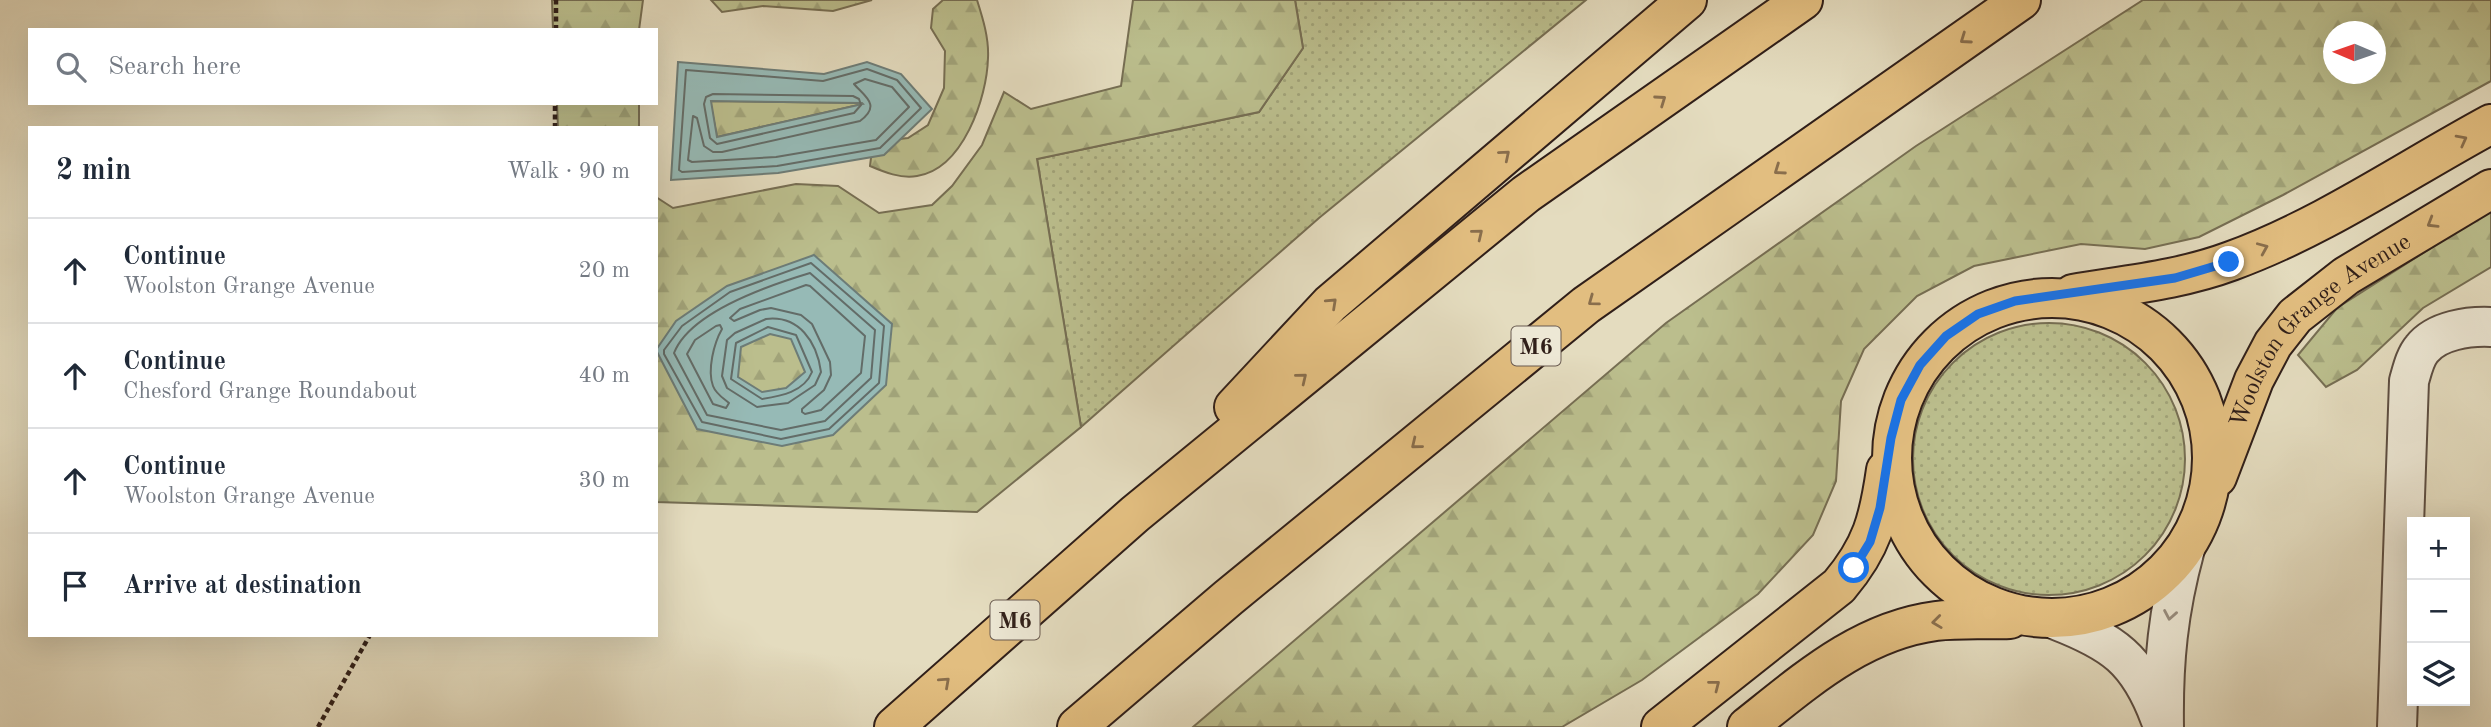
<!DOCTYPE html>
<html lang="en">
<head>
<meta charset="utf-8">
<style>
	:root { --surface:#fff; --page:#f6f6f7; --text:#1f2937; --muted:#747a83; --line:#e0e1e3 }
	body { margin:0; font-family:"Old Standard TT",serif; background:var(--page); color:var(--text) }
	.controls { position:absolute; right:21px; bottom:21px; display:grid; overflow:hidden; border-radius:0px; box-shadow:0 7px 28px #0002 }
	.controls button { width:63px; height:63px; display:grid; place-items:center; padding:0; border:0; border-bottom:2px solid var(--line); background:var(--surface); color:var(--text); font:35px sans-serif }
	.compass { position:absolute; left:2323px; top:21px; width:63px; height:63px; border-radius:50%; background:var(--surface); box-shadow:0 7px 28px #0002; rotate:272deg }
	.stop { position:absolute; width:21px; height:21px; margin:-16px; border:5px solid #1a73e8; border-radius:50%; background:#fff }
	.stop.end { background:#1a73e8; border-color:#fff; box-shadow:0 2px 7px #0008 }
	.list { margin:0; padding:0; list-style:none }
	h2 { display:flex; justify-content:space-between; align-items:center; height:91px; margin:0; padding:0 28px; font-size:30px }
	h2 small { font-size:23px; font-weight:400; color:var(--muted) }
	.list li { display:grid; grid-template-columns:46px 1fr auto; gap:21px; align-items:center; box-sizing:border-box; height:105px; padding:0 28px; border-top:2px solid var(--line) }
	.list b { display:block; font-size:26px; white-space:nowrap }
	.list p { margin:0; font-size:23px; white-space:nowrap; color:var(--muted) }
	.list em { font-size:23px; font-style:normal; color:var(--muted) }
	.icon { flex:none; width:38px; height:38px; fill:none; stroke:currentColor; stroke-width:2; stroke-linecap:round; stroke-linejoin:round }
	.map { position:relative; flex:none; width:2491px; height:727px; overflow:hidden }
	.search { position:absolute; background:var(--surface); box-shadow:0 7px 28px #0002; left:28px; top:28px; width:630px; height:77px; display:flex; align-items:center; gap:18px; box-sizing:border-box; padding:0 24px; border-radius:0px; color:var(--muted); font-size:26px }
	.panel { position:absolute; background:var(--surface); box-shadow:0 7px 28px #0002; left:28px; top:126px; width:630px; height:511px; border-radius:0px }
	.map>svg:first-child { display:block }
	.grass { fill:url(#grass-dots); stroke:#766e53; stroke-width:2 }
	.forest { fill:url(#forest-firs); stroke:#766e53; stroke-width:2; fill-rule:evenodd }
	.water { fill:#96bab6; stroke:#6d7c77; stroke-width:2; fill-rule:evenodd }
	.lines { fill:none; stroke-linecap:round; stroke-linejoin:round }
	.shore { stroke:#636c68; stroke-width:2 }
	.minor-casing { stroke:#5d4e42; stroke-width:42 }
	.major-casing { stroke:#301f19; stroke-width:42 }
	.highway-casing { stroke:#301f19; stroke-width:42 }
	.path { stroke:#301f19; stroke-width:4.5; stroke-dasharray:5 3.5; stroke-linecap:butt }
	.minor { stroke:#ede8d5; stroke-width:38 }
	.major { stroke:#e2be80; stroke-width:38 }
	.highway { stroke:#e2be80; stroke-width:38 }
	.oneway { stroke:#896e4c }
	.oneway2 { stroke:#988e80 }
	.route { stroke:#1a73e8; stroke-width:9 }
	.labels { text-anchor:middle; stroke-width:5; stroke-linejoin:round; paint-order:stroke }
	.shield { fill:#ede8d5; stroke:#695b51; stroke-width:2 }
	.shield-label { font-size:23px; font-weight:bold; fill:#301f19 }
	.street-label { font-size:24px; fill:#301f19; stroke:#ede8d5 }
</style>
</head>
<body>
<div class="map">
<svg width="2491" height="727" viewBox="0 0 2491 727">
	<defs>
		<pattern id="grass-dots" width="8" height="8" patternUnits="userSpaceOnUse" patternTransform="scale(1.75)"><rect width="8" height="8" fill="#bbbe8d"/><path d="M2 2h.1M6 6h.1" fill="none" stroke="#a1a379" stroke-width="1.8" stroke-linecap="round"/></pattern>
		<pattern id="forest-firs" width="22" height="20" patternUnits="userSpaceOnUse" patternTransform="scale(1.75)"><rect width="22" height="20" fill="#bbbe8d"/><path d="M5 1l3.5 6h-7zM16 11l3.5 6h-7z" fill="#a1a379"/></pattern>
	</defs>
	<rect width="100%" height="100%" fill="#e4dcbf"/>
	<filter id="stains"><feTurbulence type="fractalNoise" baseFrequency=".00286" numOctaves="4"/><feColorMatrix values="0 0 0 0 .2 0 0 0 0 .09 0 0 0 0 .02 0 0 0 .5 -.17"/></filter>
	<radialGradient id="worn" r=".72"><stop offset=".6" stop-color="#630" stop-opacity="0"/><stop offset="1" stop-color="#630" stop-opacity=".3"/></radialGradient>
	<g class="grass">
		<path d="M1295 0H1586L1319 218 1081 427 1037 159 1259 112 1303 48Z"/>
		<circle cx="2049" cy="459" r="136"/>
	</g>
	<g class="forest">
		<path d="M552 0H643L639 30H553Z"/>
		<path d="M711 0H872L833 11 763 6 722 12Z"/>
		<path d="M943 0H977C983 19 989 38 988 58 987 98 963 169 917 176 901 179 884 172 870 166L873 142 908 138 928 125 944 88 945 51 931 28 933 9Z"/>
		<path d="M1133 0H1295L1303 48 1259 112 1037 159 1081 427 977 512 656 502V197L673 208 796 184 838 186 879 213 932 205 952 186 982 145 1004 92 1031 109 1121 86Z"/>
		<path d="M2143 0H2491V81L2283 195 2199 237 2145 249 2081 244 1974 266 1917 296 1864 349 1841 401 1836 481 1813 535 1758 594 1642 680 1562 727H1193L1666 323 1916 146ZM2334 32H2376V74H2334Z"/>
		<path d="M710 101 867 103 717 137Z"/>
		<path d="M557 103H639V128H558Z"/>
		<path d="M2491 212V267L2423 308 2357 370 2326 387 2298 355 2337 308 2473 221Z"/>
	</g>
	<g class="water">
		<path d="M678 62 824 74 867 62 901 74 932 109 884 155 778 173 671 180ZM711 101 862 103 863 104 717 137Z"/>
		<path d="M814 255 892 324 886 385 833 435 782 446 697 429 656 350 676 321 727 286ZM770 334 791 339 805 372 786 388 762 392 738 377 741 347Z"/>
	</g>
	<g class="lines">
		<g class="shore">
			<path d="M867 69 897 80 921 108 880 148 777 166 682 172 679 170 686 70 823 81Z"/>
			<path d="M865 79 892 87 909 107 876 140 776 157 692 162 688 160 693 116 697 118 704 146 713 152H722L860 121C882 105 864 96 854 84Z"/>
			<path d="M713 94 853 96 859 99 861 105 854 113 717 144 710 138 704 104 706 97Z"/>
			<path d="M811 263 884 326 879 383 829 429 781 439 702 422 664 354V350L682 326 730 292Z"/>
			<path d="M810 273 875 330 871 378 825 421 781 430 707 415 674 353C690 312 770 285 810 273Z"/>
			<path d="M806 285 810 286 865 336 861 373 821 410 805 414 802 412V409L824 390 831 375 830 362 812 324 801 315 771 308 760 310 734 321 730 318 740 309Z"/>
			<path d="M766 319C799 315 817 342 821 372L815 385 788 403 757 407 727 388 722 376 727 340 735 333Z"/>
			<path d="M716 326 720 325 722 329C714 343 707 370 713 386 716 394 723 398 729 403L726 408 713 404 687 354 695 340Z"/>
			<path d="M768 327 796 335 812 372C804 392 781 396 762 399L731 379 736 343Z"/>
		</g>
		<defs>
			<g id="minor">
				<path d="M2056 620C2113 642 2138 659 2160 718"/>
				<path d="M2164 727C2163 662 2168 611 2185 549"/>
				<path d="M2397 727 2409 381C2412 371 2415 357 2422 349 2437 330 2469 326 2491 327"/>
			</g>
			<g id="major">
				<path d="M2073 294C2126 285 2180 280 2231 261 2324 227 2404 171 2491 124"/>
				<circle cx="2052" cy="458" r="160"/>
				<path id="s1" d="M2217 477 2254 380 2273 344 2295 316 2346 276 2491 189"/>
				<path d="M1661 727 1839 586C1872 547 1879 519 1886 470"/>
				<path d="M1747 727C1804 682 1860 631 1936 621 1960 618 1986 620 2010 619"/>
			</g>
			<g id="highway">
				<path d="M1234 407 1330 304 1687 0"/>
				<path d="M894 727 1135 514 1526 194 1803 0"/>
				<path d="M1077 727 1228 598 1586 305 2021 0"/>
			</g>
		</defs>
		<use href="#minor" class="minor-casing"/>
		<use href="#major" class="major-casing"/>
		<use href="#highway" class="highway-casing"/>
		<g class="path">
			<path d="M556 30V0"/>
			<path d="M555 128V103"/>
			<path d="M318 727 370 635"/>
		</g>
		<use href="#minor" class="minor"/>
		<use href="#major" class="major"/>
		<use href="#highway" class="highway"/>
	</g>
	<defs><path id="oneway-chevron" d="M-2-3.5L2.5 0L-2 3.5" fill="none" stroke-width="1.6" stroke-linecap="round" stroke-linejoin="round" transform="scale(1.75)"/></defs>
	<g class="oneway">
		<use href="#oneway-chevron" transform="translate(1965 39) rotate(145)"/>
		<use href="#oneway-chevron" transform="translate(1661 100) rotate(-35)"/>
		<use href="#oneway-chevron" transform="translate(2462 140) rotate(-28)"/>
		<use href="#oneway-chevron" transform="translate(1505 155) rotate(-40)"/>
		<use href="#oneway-chevron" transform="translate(1779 170) rotate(145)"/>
		<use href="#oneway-chevron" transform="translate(2432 223) rotate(149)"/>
		<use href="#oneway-chevron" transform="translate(1478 234) rotate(-39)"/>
		<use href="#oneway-chevron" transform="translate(2263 248) rotate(-23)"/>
		<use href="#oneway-chevron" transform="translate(1593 301) rotate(144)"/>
		<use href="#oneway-chevron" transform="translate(1332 303) rotate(-43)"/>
		<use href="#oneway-chevron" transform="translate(1302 378) rotate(-39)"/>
		<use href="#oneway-chevron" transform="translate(1416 444) rotate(141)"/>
		<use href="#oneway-chevron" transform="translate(1937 622) rotate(173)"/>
		<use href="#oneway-chevron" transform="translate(945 682) rotate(-42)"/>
		<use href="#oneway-chevron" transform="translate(1715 685) rotate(-38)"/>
	</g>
	<use class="oneway2" href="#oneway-chevron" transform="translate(2170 615) rotate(100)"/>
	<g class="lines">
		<path class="route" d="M1854 568 1870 542 1880 508 1891 438 1901 400 1920 365 1946 336 1978 314 2015 301 2175 278 2229 262"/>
	</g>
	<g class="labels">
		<g class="shield">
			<rect x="1511.5" y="326.5" width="49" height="39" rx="5"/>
			<rect x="990.5" y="600.5" width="49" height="39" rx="5"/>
		</g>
		<g class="shield-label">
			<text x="1536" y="354">M6</text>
			<text x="1015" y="628">M6</text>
		</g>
		<g class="street-label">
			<text dy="8" stroke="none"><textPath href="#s1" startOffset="186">Woolston Grange Avenue</textPath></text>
		</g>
	</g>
	<rect width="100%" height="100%" filter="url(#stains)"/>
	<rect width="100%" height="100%" fill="url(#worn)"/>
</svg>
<div class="controls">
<button>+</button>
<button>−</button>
<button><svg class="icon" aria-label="layers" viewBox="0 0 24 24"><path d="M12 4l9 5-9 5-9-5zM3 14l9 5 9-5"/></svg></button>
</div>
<svg class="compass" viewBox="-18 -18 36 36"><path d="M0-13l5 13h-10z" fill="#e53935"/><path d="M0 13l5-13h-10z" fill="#747a83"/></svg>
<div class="stop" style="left:1854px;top:568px"></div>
<div class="stop end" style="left:2229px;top:262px"></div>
<div class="search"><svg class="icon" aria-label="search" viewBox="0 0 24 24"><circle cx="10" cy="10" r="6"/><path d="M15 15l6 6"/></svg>Search here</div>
<section class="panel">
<h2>2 min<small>Walk · 90 m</small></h2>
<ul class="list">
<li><svg class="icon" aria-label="ahead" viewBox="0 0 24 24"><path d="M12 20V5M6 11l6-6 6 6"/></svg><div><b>Continue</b><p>Woolston Grange Avenue</p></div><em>20 m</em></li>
<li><svg class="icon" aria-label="ahead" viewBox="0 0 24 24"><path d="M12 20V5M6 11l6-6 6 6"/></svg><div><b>Continue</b><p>Chesford Grange Roundabout</p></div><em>40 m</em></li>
<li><svg class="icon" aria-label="ahead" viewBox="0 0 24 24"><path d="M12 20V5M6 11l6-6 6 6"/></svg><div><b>Continue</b><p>Woolston Grange Avenue</p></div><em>30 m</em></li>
<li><svg class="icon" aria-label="arrive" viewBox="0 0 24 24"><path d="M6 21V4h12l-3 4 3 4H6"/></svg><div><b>Arrive at destination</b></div></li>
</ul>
</section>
</div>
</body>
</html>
